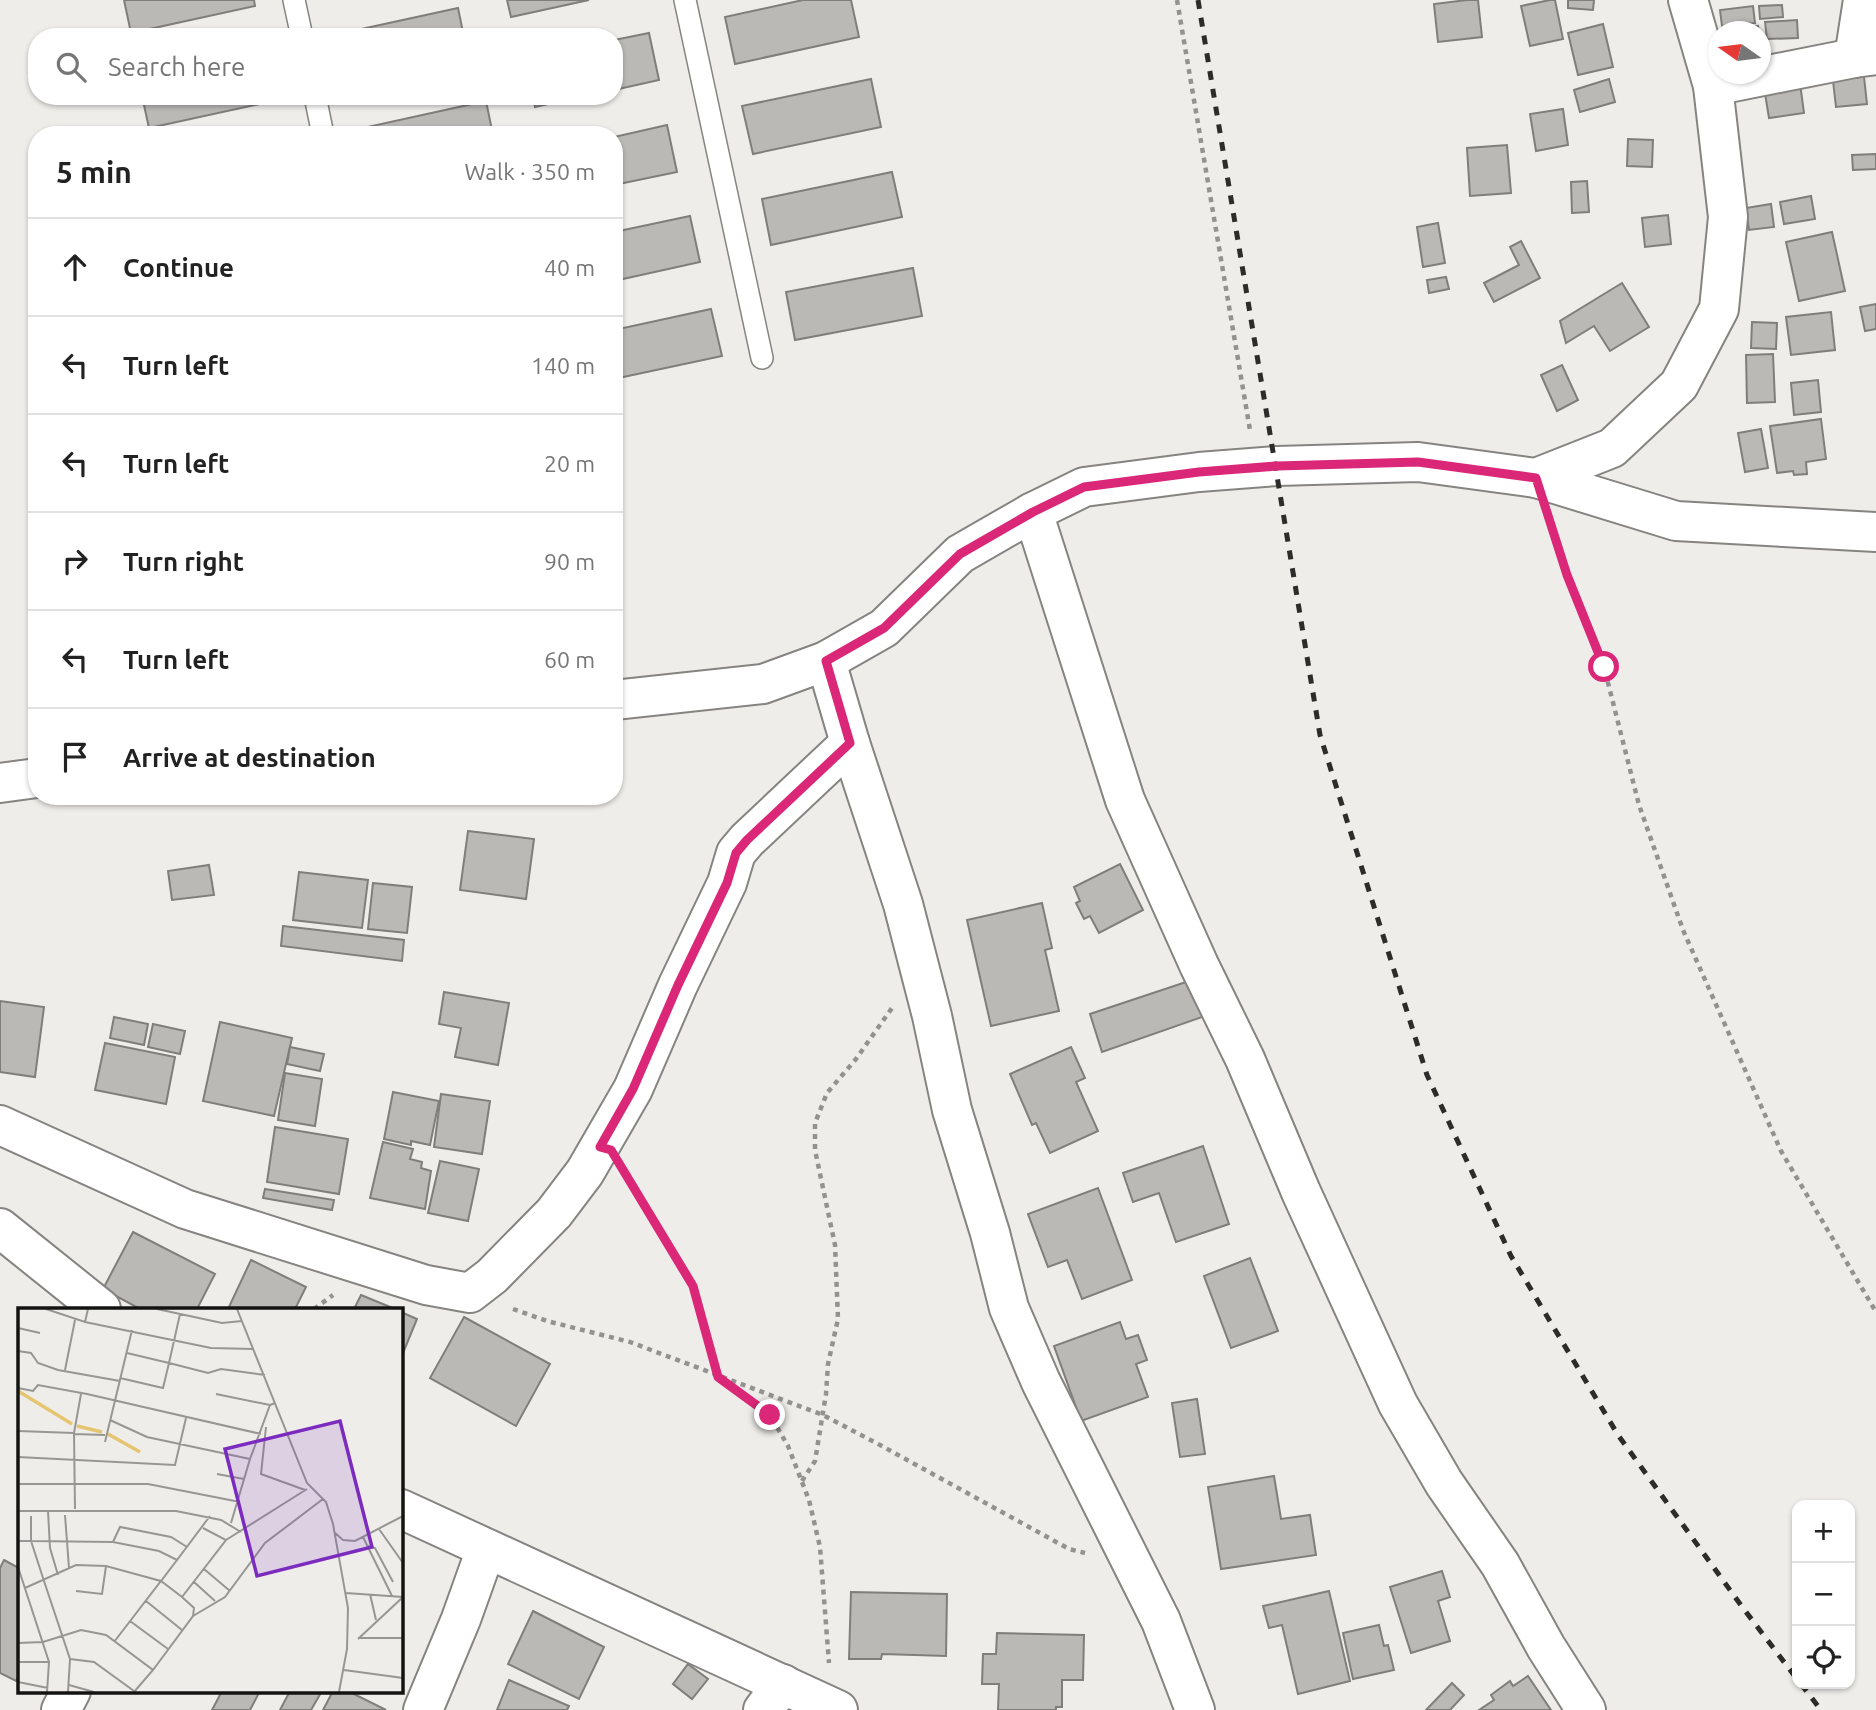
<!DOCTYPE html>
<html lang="en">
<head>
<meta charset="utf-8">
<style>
	:root { --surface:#fff; --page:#f6f6f6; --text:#222; --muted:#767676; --line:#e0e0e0 }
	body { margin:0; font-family:Ubuntu,sans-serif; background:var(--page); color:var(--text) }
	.controls { position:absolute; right:21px; bottom:21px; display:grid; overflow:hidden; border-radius:14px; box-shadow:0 2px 5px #0004 }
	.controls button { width:63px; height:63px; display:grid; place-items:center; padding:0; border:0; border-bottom:2px solid var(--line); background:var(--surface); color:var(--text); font:35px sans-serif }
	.compass { position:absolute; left:1708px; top:21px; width:63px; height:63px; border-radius:50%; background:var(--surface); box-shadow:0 2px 5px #0004; rotate:284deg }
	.stop { position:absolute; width:21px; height:21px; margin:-16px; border:5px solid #db2777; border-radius:50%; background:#fff }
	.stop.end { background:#db2777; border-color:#fff; box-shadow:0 2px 7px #0008 }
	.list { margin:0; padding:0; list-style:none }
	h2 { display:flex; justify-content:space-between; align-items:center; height:91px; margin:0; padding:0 28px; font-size:30px }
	h2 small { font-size:23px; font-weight:400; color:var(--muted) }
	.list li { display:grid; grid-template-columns:46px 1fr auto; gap:21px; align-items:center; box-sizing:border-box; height:98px; padding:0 28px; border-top:2px solid var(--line) }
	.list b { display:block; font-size:26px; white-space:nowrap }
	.list em { font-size:23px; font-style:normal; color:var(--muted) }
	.icon { flex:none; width:38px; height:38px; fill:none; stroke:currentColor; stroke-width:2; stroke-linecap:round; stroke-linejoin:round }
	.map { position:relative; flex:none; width:1876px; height:1710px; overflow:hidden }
	.search { position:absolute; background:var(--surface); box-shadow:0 2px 5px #0004; left:28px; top:28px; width:595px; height:77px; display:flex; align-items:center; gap:18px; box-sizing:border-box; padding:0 24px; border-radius:28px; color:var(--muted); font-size:26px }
	.panel { position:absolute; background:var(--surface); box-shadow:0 2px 5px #0004; left:28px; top:126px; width:595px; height:679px; border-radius:28px }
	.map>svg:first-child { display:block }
	.building { fill:#bbb9b6; stroke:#807e7b; stroke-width:2 }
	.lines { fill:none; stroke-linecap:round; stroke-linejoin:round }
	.service-casing { stroke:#858481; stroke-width:24 }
	.minor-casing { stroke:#858481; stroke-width:42 }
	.path { stroke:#949290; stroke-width:4.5; stroke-dasharray:5 5; stroke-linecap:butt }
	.service { stroke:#fff; stroke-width:21 }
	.minor { stroke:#fff; stroke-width:38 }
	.rail { stroke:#2c2c2b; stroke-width:5; stroke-dasharray:9 9; stroke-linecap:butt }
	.route { stroke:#db2777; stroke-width:9 }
	.inset-river { fill:none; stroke:#e5c570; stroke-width:3.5 }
	.inset-road { fill:none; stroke:#979694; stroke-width:2 }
	.view { fill:#7b2cbf; fill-opacity:0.15; stroke:#7b2cbf; stroke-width:3.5 }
	.inset-edge { fill:none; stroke:#131312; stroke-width:3.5 }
</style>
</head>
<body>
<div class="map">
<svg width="1876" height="1710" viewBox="0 0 1876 1710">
	<rect width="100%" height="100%" fill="#efedea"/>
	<g class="building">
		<path d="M124 0H254L255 6 131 33Z"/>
		<path d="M507 0H589L511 17Z"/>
		<path d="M803 0H851L859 37 735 64 725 17Z"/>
		<path d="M1467 0H1478L1482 37 1438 42 1434 4Z"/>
		<path d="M1550 0H1555L1563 39 1530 46 1521 6Z"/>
		<path d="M1568 0H1594L1593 10 1568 8Z"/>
		<path d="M1782 5 1783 17 1760 19 1759 6Z"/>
		<path d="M1753 6 1755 23 1722 26 1720 10Z"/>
		<path d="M458 8 464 37H335L334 35Z"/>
		<path d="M1797 20 1798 38 1767 39 1765 22Z"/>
		<path d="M1603 24 1613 67 1578 75 1568 33Z"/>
		<path d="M1758 26 1759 32H1732V30Z"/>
		<path d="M649 33 659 80 614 90V40Z"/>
		<path d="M1863 68 1867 104 1836 107 1832 72Z"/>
		<path d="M1799 76 1804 113 1769 118 1763 81Z"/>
		<path d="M871 79 881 127 753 154 742 106Z"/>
		<path d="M1609 79 1615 102 1580 112 1574 90Z"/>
		<path d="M142 96H272L273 101 149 128Z"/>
		<path d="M533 96H583L535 107Z"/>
		<path d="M486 101 493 135H364L363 128Z"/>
		<path d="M1563 109 1568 145 1536 151 1530 114Z"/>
		<path d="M667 125 677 172 614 185V137Z"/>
		<path d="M1628 139 1653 140 1652 167 1627 166Z"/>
		<path d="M1507 145 1511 193 1470 196 1467 148Z"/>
		<path d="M1876 154V169L1853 170 1852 155Z"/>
		<path d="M892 172 902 217 771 245 762 199Z"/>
		<path d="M1587 181 1589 212 1572 213 1571 182Z"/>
		<path d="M1811 196 1815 219 1784 224 1780 202Z"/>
		<path d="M1771 204 1774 227 1749 230 1746 208Z"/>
		<path d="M1668 215 1671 244 1645 247 1642 218Z"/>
		<path d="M690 216 700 262 614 281V232Z"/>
		<path d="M1438 223 1445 263 1423 267 1417 227Z"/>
		<path d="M1832 232 1845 291 1799 301 1786 242Z"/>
		<path d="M1521 241 1540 278 1494 302 1484 283 1519 265 1510 247Z"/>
		<path d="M913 268 922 316 795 340 786 292Z"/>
		<path d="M1446 277 1449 289 1429 293 1427 280Z"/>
		<path d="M1622 283 1649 327 1610 351 1594 326 1566 343 1560 321Z"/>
		<path d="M1876 304V329L1865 331 1860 307Z"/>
		<path d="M711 309 722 356 614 379V330Z"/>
		<path d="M1831 312 1835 350 1791 355 1786 317Z"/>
		<path d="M1752 322 1777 323 1776 349 1751 348Z"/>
		<path d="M1773 354 1775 402 1747 403 1746 355Z"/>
		<path d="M1562 365 1578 400 1557 411 1541 375Z"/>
		<path d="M1818 380 1821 412 1794 415 1791 383Z"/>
		<path d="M1821 419 1826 459 1806 462 1807 474 1794 475 1793 471 1777 473 1770 426Z"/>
		<path d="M1761 429 1768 468 1745 472 1738 433Z"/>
		<path d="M468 831 534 839 526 899 460 890Z"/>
		<path d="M1120 864 1143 910 1099 933 1090 916 1084 919 1076 903 1080 901 1074 887Z"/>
		<path d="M209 865 214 895 172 900 168 871Z"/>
		<path d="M299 872 368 880 362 928 293 920Z"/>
		<path d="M373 883 412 887 407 933 368 929Z"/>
		<path d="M1042 903 1052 948 1045 950 1059 1011 991 1026 967 920Z"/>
		<path d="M283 926 404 940 402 961 281 946Z"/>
		<path d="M1192 980 1205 1016 1102 1052 1090 1014Z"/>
		<path d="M444 992 509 1003 498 1065 455 1057 461 1028 439 1024Z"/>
		<path d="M0 1001 44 1007 35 1077 0 1072Z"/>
		<path d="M114 1017 148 1024 144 1045 110 1038Z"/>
		<path d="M220 1022 292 1038 274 1116 203 1101Z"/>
		<path d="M153 1024 185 1031 180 1054 148 1047Z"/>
		<path d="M105 1043 175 1057 166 1104 95 1090Z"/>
		<path d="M290 1047 324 1054 320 1071 287 1064Z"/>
		<path d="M1071 1047 1085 1078 1076 1082 1098 1131 1050 1153 1036 1123 1032 1125 1010 1074Z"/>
		<path d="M285 1073 322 1079 315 1126 278 1120Z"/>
		<path d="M393 1092 439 1101 430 1145 411 1141V1145L384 1139Z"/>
		<path d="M441 1094 490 1101 482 1154 434 1147Z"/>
		<path d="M275 1127 348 1139 339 1194 267 1182Z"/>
		<path d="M383 1142 413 1149 410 1159 422 1162 421 1168 431 1171 425 1209 370 1198Z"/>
		<path d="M1203 1146 1229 1224 1176 1242 1159 1193 1133 1202 1123 1173Z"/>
		<path d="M440 1161 479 1169 468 1221 428 1213Z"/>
		<path d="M1098 1188 1132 1280 1082 1299 1067 1260 1048 1267 1028 1214Z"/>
		<path d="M265 1189 334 1200 332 1210 263 1198Z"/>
		<path d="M133 1232 215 1274 197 1309H140L103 1289Z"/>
		<path d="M1250 1258 1278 1331 1231 1348 1204 1276Z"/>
		<path d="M251 1260 306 1287 295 1309H228Z"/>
		<path d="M361 1295 395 1309H354Z"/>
		<path d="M401 1312 417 1319 401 1358Z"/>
		<path d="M464 1317 550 1364 516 1426 430 1378Z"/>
		<path d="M1120 1322 1126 1339 1138 1335 1147 1360 1136 1364 1148 1397 1081 1421 1054 1346Z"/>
		<path d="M1197 1399 1205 1454 1180 1457 1172 1403Z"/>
		<path d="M1274 1476 1281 1519 1310 1515 1316 1555 1221 1569 1208 1487Z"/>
		<path d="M4 1560 19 1568V1675L16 1681 0 1673V1568Z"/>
		<path d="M1442 1571 1450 1597 1438 1601 1450 1641 1411 1653 1390 1587Z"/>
		<path d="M1329 1591 1350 1681 1298 1694 1282 1625 1269 1628 1263 1606Z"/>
		<path d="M851 1592 947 1594 946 1656 882 1654 881 1659H849Z"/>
		<path d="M533 1611 604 1647 579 1699 508 1664Z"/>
		<path d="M1379 1625 1384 1646 1388 1645 1394 1670 1353 1679 1343 1633Z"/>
		<path d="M997 1633 1084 1635 1083 1680H1062V1707H1056V1710H998L999 1684H982L983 1654H996Z"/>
		<path d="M688 1664 708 1679 692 1699 673 1684Z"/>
		<path d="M1528 1676 1551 1710H1479L1494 1700 1491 1695 1510 1681 1513 1686Z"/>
		<path d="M509 1680 569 1706 567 1710H497Z"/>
		<path d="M1452 1683 1464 1695 1450 1710H1426Z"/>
		<path d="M222 1691H260L250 1710H212Z"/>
		<path d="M290 1691H322L311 1710H280Z"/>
		<path d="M333 1691H348L386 1710H323Z"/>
	</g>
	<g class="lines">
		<defs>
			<g id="service">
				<path d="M294 0 302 37"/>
				<path d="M685 0 762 358"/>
				<path d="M315 96 323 135"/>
			</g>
			<g id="minor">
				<path d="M1854 58 1863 0"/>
				<path d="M1713 86 1854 58 1876 55"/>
				<path d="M1536 478 1612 448 1679 385 1719 309 1728 217 1713 86 1688 0"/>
				<path d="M1033 512 1125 800 1199 965 1245 1059 1301 1192 1398 1404 1444 1483 1500 1564 1546 1647 1586 1710"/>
				<path d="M826 661 850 743 903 904 932 1016 952 1110 990 1233 1009 1308 1041 1382 1161 1621 1195 1710"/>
				<path d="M614 700 763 684 826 661 884 628 960 554 1033 512 1084 487 1199 472 1277 466 1418 462 1536 478 1676 521 1876 532"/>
				<path d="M0 783 37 778"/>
				<path d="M0 1125 185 1209 426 1285 470 1293 492 1276 554 1213 585 1172 633 1089 678 985 727 883 736 853 747 840 850 743"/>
				<path d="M0 1228 101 1309"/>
				<path d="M401 1509 838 1710"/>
				<path d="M61 1710 71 1691"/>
				<path d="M423 1710 461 1619 486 1549"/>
				<path d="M763 1710 783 1684"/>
			</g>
		</defs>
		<use href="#service" class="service-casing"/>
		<use href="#minor" class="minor-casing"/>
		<g class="path">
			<path d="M1177 0 1250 430"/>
			<path d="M1550 522 1567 575 1604 667 1639 805 1683 930 1781 1151 1876 1312"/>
			<path d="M627 1178 693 1286 718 1377 770 1415 788 1446 809 1500 820 1547 829 1663"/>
			<path d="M314 1309 333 1295"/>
			<path d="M513 1309 547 1321 630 1342 823 1415 880 1445 1069 1549 1085 1553"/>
			<path d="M802 1481 815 1461 826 1394 828 1364 838 1319 835 1245 815 1150V1123L827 1093 856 1059 892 1008"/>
		</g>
		<use href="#service" class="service"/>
		<use href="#minor" class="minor"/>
		<g class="rail">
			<path d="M1198 0 1320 735 1427 1075 1511 1256 1618 1435 1743 1608 1797 1679"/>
			<path d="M1801 1684 1821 1710"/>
		</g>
	</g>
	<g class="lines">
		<path class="route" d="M770 1415 718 1377 693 1286 611 1150 600 1147 633 1089 678 985 727 883 736 853 747 840 850 743 826 661 884 628 960 554 1033 512 1084 487 1199 472 1277 466 1418 462 1536 478 1567 575 1604 667"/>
	</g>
	<g transform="translate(18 1308)">
		<rect width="385" height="385" fill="#efedea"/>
		<path class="inset-river" d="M0 83 54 116M59 118 84 124M90 126 122 144"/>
		<path class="inset-road" d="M28 1 67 14 70 1M139 1 204 15 224 13M219 1 289 175 308 194 315 216 330 300 329 341 321 384M162 6 151 55 190 65 203 61 247 67M67 14 193 40 235 41M0 20 22 25M0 43 13 45 20 55 40 62 102 73M47 62 57 12M102 70 145 80 151 55 109 45M0 80 15 83 20 77 69 86 243 126M198 86 252 97M92 112 129 129 232 151M248 119 243 166 287 182M0 123 56 125M56 126 87 127M87 134 114 22M0 149 157 157 168 110M199 166 226 171M0 176H130L222 194M57 201 56 125 63 86M0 203H158L203 212 223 224M30 203 32 240 40 267M47 207 51 260M13 208V233L95 234 141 243 159 252 192 208M213 215 232 151 252 97 257 95M361 221 385 255M316 224 325 232 337 233 385 208M345 229 374 288M208 232 289 181M0 233H13L26 273 52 351 50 384M95 234 102 219 153 229 169 239M350 238 357 240 375 274M0 259 31 354 29 384M186 261 212 283M176 274 197 293M7 280 58 257 88 258 143 273 159 252M58 283 84 286 88 258M328 285 385 289M352 286 358 312M164 289 208 232 185 220M128 293 164 322M175 308 207 289 247 235 305 191M112 313 150 341M340 330H385M340 331 385 289M96 334 143 273 164 289 176 300 175 308 135 362M0 335 25 334 63 322 88 327 135 362 116 384M52 351 76 354 116 383M0 354H31M326 362 385 370M0 374 30 380M51 377 76 384"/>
		<path class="view" d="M322 113 354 239 239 268 207 141Z"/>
		<rect width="385" height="385" class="inset-edge"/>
	</g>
</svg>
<div class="controls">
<button>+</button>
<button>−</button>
<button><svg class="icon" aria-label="locate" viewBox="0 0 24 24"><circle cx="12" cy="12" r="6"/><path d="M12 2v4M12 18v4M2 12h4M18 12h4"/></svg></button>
</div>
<svg class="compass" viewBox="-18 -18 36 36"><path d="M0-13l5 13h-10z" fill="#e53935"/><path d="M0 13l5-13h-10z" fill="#767676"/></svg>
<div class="stop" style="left:1604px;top:667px"></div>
<div class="stop end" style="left:770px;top:1415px"></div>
<div class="search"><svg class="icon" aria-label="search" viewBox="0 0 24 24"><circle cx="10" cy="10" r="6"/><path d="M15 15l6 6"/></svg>Search here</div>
<section class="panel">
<h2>5 min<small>Walk · 350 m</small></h2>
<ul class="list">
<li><svg class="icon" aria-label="ahead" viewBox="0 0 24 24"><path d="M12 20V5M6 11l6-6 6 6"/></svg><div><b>Continue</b></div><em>40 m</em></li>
<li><svg class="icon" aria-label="left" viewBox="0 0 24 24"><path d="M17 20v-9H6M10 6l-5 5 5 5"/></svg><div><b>Turn left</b></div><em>140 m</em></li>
<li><svg class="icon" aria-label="left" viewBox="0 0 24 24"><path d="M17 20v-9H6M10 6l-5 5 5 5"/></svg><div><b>Turn left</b></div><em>20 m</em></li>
<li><svg class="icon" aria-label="right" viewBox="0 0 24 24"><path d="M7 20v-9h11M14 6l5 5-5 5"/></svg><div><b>Turn right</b></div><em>90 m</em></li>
<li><svg class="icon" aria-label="left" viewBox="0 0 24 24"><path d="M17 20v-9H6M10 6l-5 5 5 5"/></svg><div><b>Turn left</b></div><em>60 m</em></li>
<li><svg class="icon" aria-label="arrive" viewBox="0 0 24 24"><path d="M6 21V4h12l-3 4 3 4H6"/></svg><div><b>Arrive at destination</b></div></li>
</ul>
</section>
</div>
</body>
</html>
